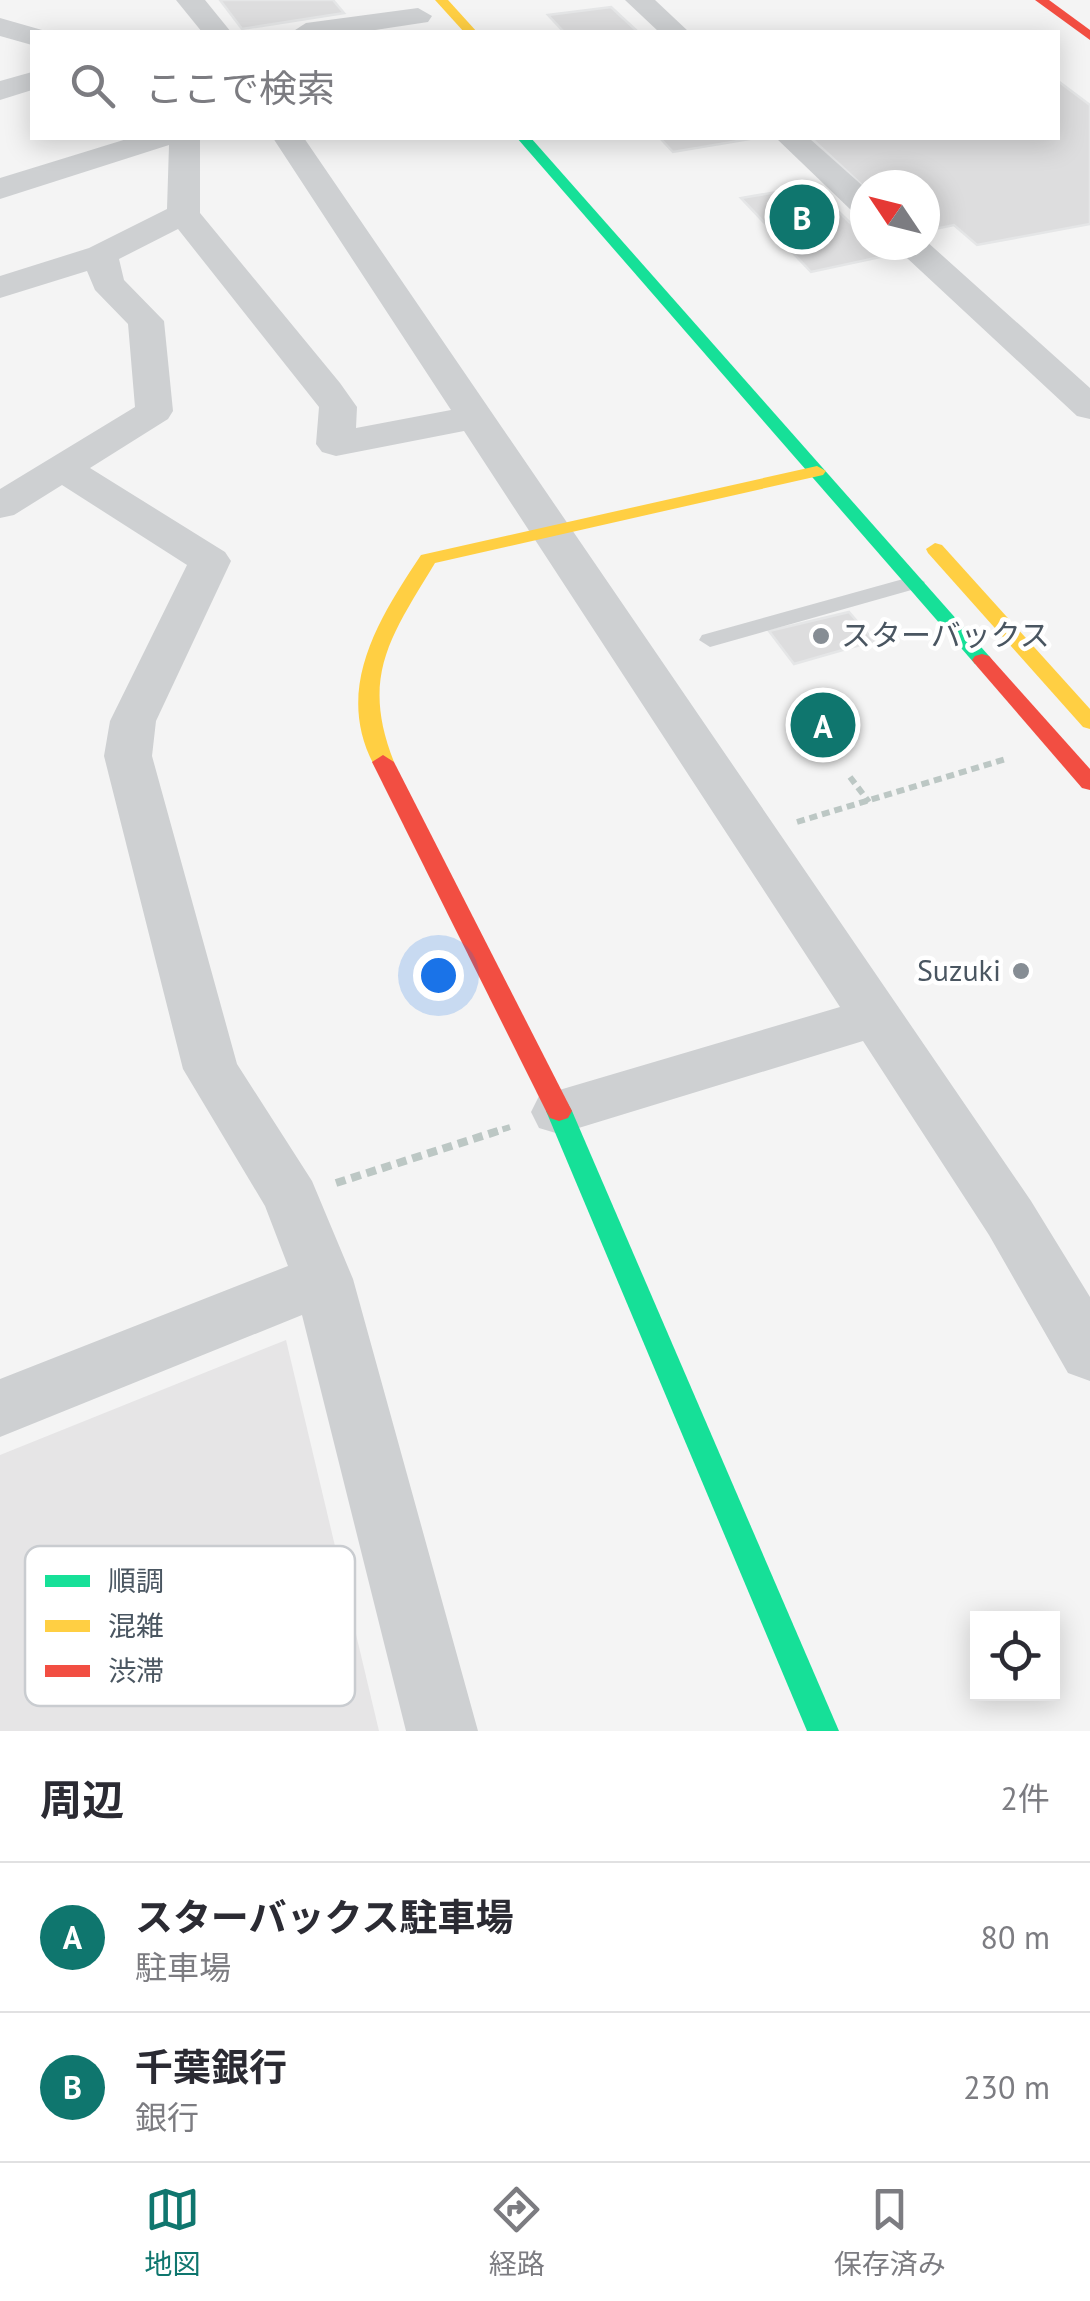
<!DOCTYPE html>
<html lang="ja">
<head>
<meta charset="utf-8">
<style>
	:root { --surface:#fff; --page:#f7f7f7; --text:#2b2b33; --muted:#7c7c81; --line:#e1e1e2; --accent:#0f766e }
	body { margin:0; font-family:"PT Sans","Noto Sans JP",sans-serif; background:var(--page); color:var(--text) }
	.controls { position:absolute; right:30px; bottom:30px; display:grid; overflow:hidden; border-radius:0px; box-shadow:0 5px 25px #0003 }
	.controls button { width:90px; height:90px; display:grid; place-items:center; padding:0; border:0; border-bottom:2px solid var(--line); background:var(--surface); color:var(--text); font:50px sans-serif }
	.compass { position:absolute; left:850px; top:170px; width:90px; height:90px; border-radius:50%; background:var(--surface); box-shadow:0 5px 25px #0003; rotate:305deg }
	.you { position:absolute; left:438px; top:975px; width:35px; height:35px; margin:-25px; border:8px solid #fff; border-radius:50%; background:#1a73e8; box-shadow:0 0 0 15px #1a73e833 }
	.badge { display:grid; place-items:center; width:65px; height:65px; border-radius:50%; background:var(--accent); color:#fff; font-size:32px; font-weight:700 }
	.pin { position:absolute; translate:-50% -50%; border:5px solid #fff; box-shadow:0 2px 10px #0006 }
	.list { margin:0; padding:0; list-style:none }
	h2 { display:flex; justify-content:space-between; align-items:center; height:130px; margin:0; padding:0 40px; font-size:42px }
	h2 small { font-size:32px; font-weight:400; color:var(--muted) }
	.list li { display:grid; grid-template-columns:65px 1fr auto; gap:30px; align-items:center; box-sizing:border-box; height:150px; padding:0 40px; border-top:2px solid var(--line) }
	.list b { display:block; font-size:38px; white-space:nowrap }
	.list p { margin:0; font-size:32px; white-space:nowrap; color:var(--muted) }
	.list em { font-size:32px; font-style:normal; color:var(--muted) }
	.icon { flex:none; width:55px; height:55px; fill:none; stroke:currentColor; stroke-width:2; stroke-linecap:round; stroke-linejoin:round }
	.map { position:relative; flex:none; width:1090px; height:1731px; overflow:hidden }
	.search { position:absolute; background:var(--surface); box-shadow:0 5px 25px #0003; left:30px; right:30px; top:30px; height:110px; display:flex; align-items:center; gap:25px; box-sizing:border-box; padding:0 35px; border-radius:0px; color:var(--muted); font-size:38px }
	.sheet { height:430px; background:var(--surface) }
	nav { display:flex; justify-content:space-around; align-items:center; box-sizing:border-box; height:140px; border-top:2px solid var(--line); background:var(--surface); font-size:28px; color:var(--muted) }
	nav a { display:grid; justify-items:center; gap:5px }
	nav .on { color:var(--accent) }
	.map>svg:first-child { display:block }
	.education { fill:#e6e5e6 }
	.building { fill:#ddddde; stroke:#e5e6e7; stroke-width:2.5 }
	.lines { fill:none; stroke-linecap:round; stroke-linejoin:round }
	.path-far1 { stroke:#bcc7c4; stroke-width:6; stroke-dasharray:8 5; stroke-linecap:butt }
	.path { stroke:#bcc7c4; stroke-width:8; stroke-dasharray:10 6; stroke-linecap:butt }
	.lane { fill:#ced0d2; fill-rule:evenodd }
	.street { fill:#ced0d2; fill-rule:evenodd }
	.fast { fill:#16e098; fill-rule:evenodd }
	.slow { fill:#ffcf43; fill-rule:evenodd }
	.jam { fill:#f24e42; fill-rule:evenodd }
	.poi-dot { fill:#868d94; stroke:#fff; stroke-width:4 }
	.labels { text-anchor:middle; stroke-width:9; stroke-linejoin:round; paint-order:stroke }
	.poi-label { font-size:30px; fill:#4a5661; stroke:#fff; text-anchor:start }
	.key { fill:#fff; stroke:#c9ccd0; stroke-width:2.5 }
	.key-label { font-size:28px; fill:#4a5661 }
</style>
</head>
<body>
<div class="map">
<svg width="1090" height="1731" viewBox="0 0 1090 1731">
	<rect width="100%" height="100%" fill="#f4f4f4"/>
	<path class="education" d="M286 1340 379 1731H0V1455Z"/>
	<g class="building">
		<path d="M220 0H333L344 13 242 29Z"/>
		<path d="M611 7 638 32H564L548 15Z"/>
		<path d="M1058 81 1090 105V224L977 245 954 225 925 231V185L865 188 811 138H1058Z"/>
		<path d="M660 138H749L750 139 673 152Z"/>
		<path d="M812 186 865 237V245H874L885 256 811 272 741 198Z"/>
		<path d="M849 612 874 641 794 664 769 631Z"/>
	</g>
	<g class="lines">
		<g class="path-far1">
			<path d="M850 777 869 802"/>
			<path d="M797 822 1006 759"/>
			<path d="M490 1133 510 1127"/>
		</g>
		<path class="path" d="M336 1183 498 1131"/>
		<path class="lane" d="M914 576 925 582 922 587 710 647 699 640 702 635Z"/>
		<g class="street">
			<path d="M176 0H205L231 32H202Z"/>
			<path d="M625 0H655L689 32H659Z"/>
			<path d="M418 8 432 16 428 22 362 32H292L306 23Z"/>
			<path d="M0 18 42 30 44 32H32V45L0 36Z"/>
			<path d="M32 72V90L0 100V81Z"/>
			<path d="M130 138H200V213L340 383 357 407 356 428 451 410 273 138H304L1031 1201 1090 1297V1381L1068 1373 989 1235 863 1041 559 1134 539 1128 531 1112 539 1096 840 1007 464 431 336 456 322 452 316 444 319 407 178 229 119 259 124 280 164 321 173 411 168 419 90 468 225 552 231 561 156 721 152 756 237 1064 312 1181 353 1279 478 1731H406L302 1315 0 1437V1379L288 1266 265 1206 183 1069 104 756 110 721 187 565 62 485 14 515 0 518V489L135 407 128 324 95 290 87 271 0 298V276L89 248 167 209 169 145 0 199V178Z"/>
			<path d="M776 138H809L865 188V215L853 212Z"/>
			<path d="M925 240 1090 388V419L1077 416 893 245H925Z"/>
		</g>
		<g class="fast">
			<path d="M517 138H531L989 656 992 660 989 664H975Z"/>
			<path d="M559 1101 568 1104 572 1111 839 1731H807L546 1111 550 1104Z"/>
		</g>
		<g class="slow">
			<path d="M435 0H448L477 32H464Z"/>
			<path d="M817 466 826 471 823 475 435 563C391 636 360 676 394 762L383 769 375 767C333 690 378 620 421 555Z"/>
			<path d="M935 543 942 545 1090 709V729L1083 727 928 553 926 549Z"/>
		</g>
		<g class="jam">
			<path d="M1035 0H1049L1090 30V40Z"/>
			<path d="M982 654 989 656 1090 769V790L1082 788 975 664 972 660 975 656Z"/>
			<path d="M383 755 394 762 572 1111 568 1118 559 1121 550 1118 546 1111 372 762Z"/>
		</g>
	</g>
	<g class="poi-dot">
		<circle cx="821" cy="636" r="10"/>
		<circle cx="1021" cy="971" r="10"/>
	</g>
	<g class="labels">
		<g class="poi-label">
			<text x="841" y="646">スターバックス</text>
			<text x="1001" y="981" text-anchor="end">Suzuki</text>
		</g>
	</g>
	<rect x="25" y="1546" width="330" height="160" rx="15" class="key"/>
	<rect x="45" y="1575" width="45" height="12" fill="#16e098"/>
	<rect x="45" y="1620" width="45" height="12" fill="#ffcf43"/>
	<rect x="45" y="1665" width="45" height="12" fill="#f24e42"/>
	<g class="key-label">
		<text x="108" y="1591">順調</text>
		<text x="108" y="1636">混雑</text>
		<text x="108" y="1681">渋滞</text>
	</g>
</svg>
<div class="controls">
<button><svg class="icon" aria-label="locate" viewBox="0 0 24 24"><circle cx="12" cy="12" r="6"/><path d="M12 2v4M12 18v4M2 12h4M18 12h4"/></svg></button>
</div>
<svg class="compass" viewBox="-18 -18 36 36"><path d="M0-13l5 13h-10z" fill="#e53935"/><path d="M0 13l5-13h-10z" fill="#7c7c81"/></svg>
<div class="you"></div>
<div class="pin badge" style="left:823px;top:725px">A</div>
<div class="pin badge" style="left:802px;top:217px">B</div>
<div class="search"><svg class="icon" aria-label="search" viewBox="0 0 24 24"><circle cx="10" cy="10" r="6"/><path d="M15 15l6 6"/></svg>ここで検索</div>
</div>
<section class="sheet">
<h2>周辺<small>2件</small></h2>
<ul class="list">
<li><span class="badge">A</span><div><b>スターバックス駐車場</b><p>駐車場</p></div><em>80 m</em></li>
<li><span class="badge">B</span><div><b>千葉銀行</b><p>銀行</p></div><em>230 m</em></li>
</ul>
</section>
<nav>
<a class="on"><svg class="icon" aria-label="map" viewBox="0 0 24 24"><path d="M3 6l6-2 6 2 6-2v14l-6 2-6-2-6 2zM9 4v14M15 6v14"/></svg>地図</a>
<a><svg class="icon" aria-label="directions" viewBox="0 0 24 24"><path d="M12 3l9 9-9 9-9-9zM9 14v-3h6M13 9l2 2-2 2"/></svg>経路</a>
<a><svg class="icon" aria-label="saved" viewBox="0 0 24 24"><path d="M7 4h10v16l-5-4-5 4z"/></svg>保存済み</a>
</nav>
</body>
</html>
